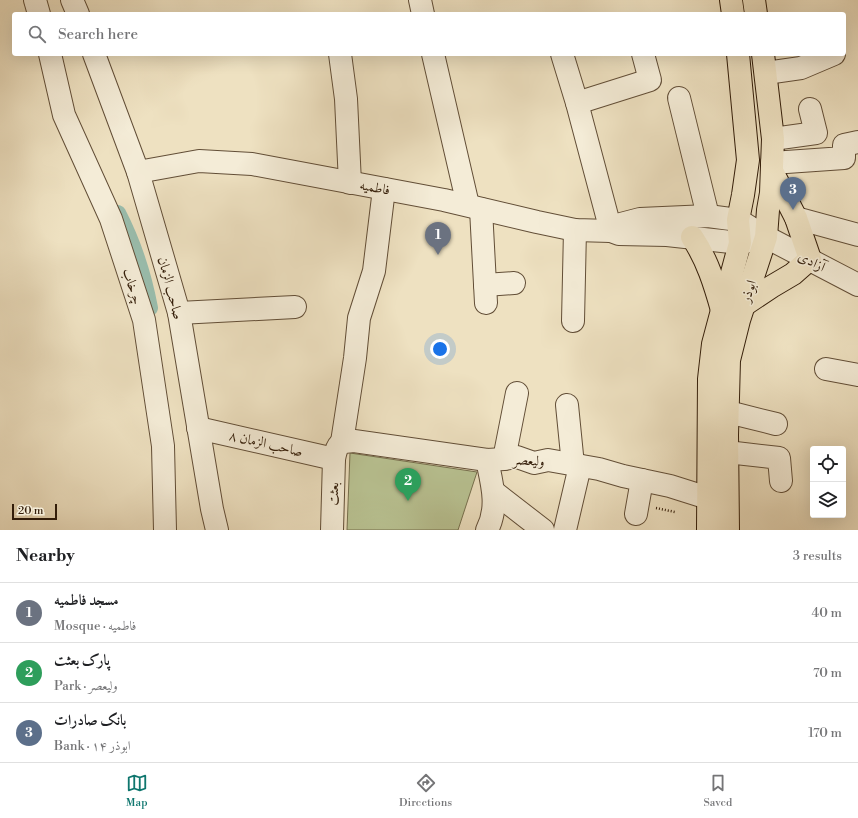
<!DOCTYPE html>
<html lang="en">
<head>
<meta charset="utf-8">
<style>
	:root { --surface:#fff; --page:#f2f2f2; --text:#202124; --muted:#757577; --line:#e0e0e0; --accent:#0f766e }
	body { margin:0; font-family:"Libre Bodoni",Amiri,serif; background:var(--page); color:var(--text) }
	.controls { position:absolute; right:12px; bottom:12px; display:grid; overflow:hidden; border-radius:4px; box-shadow:0 4px 16px #0002 }
	.controls button { width:36px; height:36px; display:grid; place-items:center; padding:0; border:0; border-bottom:1px solid var(--line); background:var(--surface); color:var(--text); font:20px sans-serif }
	.scale { position:absolute; left:12px; bottom:10px; width:45px; box-sizing:border-box; padding-left:4px; border:2px solid #331d09; border-top:0; font-size:11px; line-height:14px; white-space:nowrap; color:#331d09; -webkit-text-stroke:3px #f4ecd7; paint-order:stroke }
	.you { position:absolute; left:440px; top:349px; width:14px; height:14px; margin:-10px; border:3px solid #fff; border-radius:50%; background:#1a73e8; box-shadow:0 0 0 6px #1a73e833 }
	.badge { display:grid; place-items:center; width:26px; height:26px; border-radius:50%; background:var(--accent); color:#fff; font-size:13px; font-weight:700 }
	.pin { position:absolute; translate:-50% -33px; filter:drop-shadow(0 1px 2px #0008) }
	.pin::after { content:''; position:absolute; top:21px; width:14px; height:12px; background:inherit; clip-path:polygon(0 0,100% 0,50% 100%) }
	.list { margin:0; padding:0; list-style:none }
	h2 { display:flex; justify-content:space-between; align-items:center; height:52px; margin:0; padding:0 16px; font-size:17px }
	h2 small { font-size:13px; font-weight:400; color:var(--muted) }
	.list li { display:grid; grid-template-columns:26px 1fr auto; gap:12px; align-items:center; box-sizing:border-box; height:60px; padding:0 16px; border-top:1px solid var(--line) }
	.list b { display:block; font-size:15px; white-space:nowrap }
	.list p { margin:0; font-size:13px; white-space:nowrap; color:var(--muted) }
	.list em { font-size:13px; font-style:normal; color:var(--muted) }
	.icon { flex:none; width:22px; height:22px; fill:none; stroke:currentColor; stroke-width:2; stroke-linecap:round; stroke-linejoin:round }
	.map { position:relative; flex:none; width:858px; height:530px; overflow:hidden }
	.search { position:absolute; background:var(--surface); box-shadow:0 4px 16px #0002; left:12px; right:12px; top:12px; height:44px; display:flex; align-items:center; gap:10px; box-sizing:border-box; padding:0 14px; border-radius:4px; color:var(--muted); font-size:15px }
	.sheet { height:232px; background:var(--surface) }
	nav { display:flex; justify-content:space-around; align-items:center; box-sizing:border-box; height:56px; border-top:1px solid var(--line); background:var(--surface); font-size:11px; color:var(--muted) }
	nav a { display:grid; justify-items:center; gap:2px }
	nav .on { color:var(--accent) }
	.map>svg:first-child { display:block }
	.green { fill:#b9c393; stroke:#76704e }
	.lines { fill:none; stroke-linecap:round; stroke-linejoin:round }
	.canal { stroke:#9abeae; stroke-width:16 }
	.minor-casing { stroke:#624e37; stroke-width:24 }
	.major-casing { stroke:#331d09; stroke-width:24 }
	.path { stroke:#331d09; stroke-width:2.5; stroke-dasharray:1 2; stroke-linecap:butt }
	.minor { stroke:#f4ecd7; stroke-width:22 }
	.major { stroke:#eee1c1; stroke-width:22 }
	.labels { text-anchor:middle; stroke-width:3; stroke-linejoin:round; paint-order:stroke }
	.street-label { font-size:14px; fill:#331d09; stroke:#f4ecd7 }
</style>
</head>
<body>
<div class="map">
<svg width="858" height="530" viewBox="0 0 858 530">
	<rect width="100%" height="100%" fill="#eee1c1"/>
	<filter id="stains"><feTurbulence type="fractalNoise" baseFrequency=".005" numOctaves="4"/><feColorMatrix values="0 0 0 0 .2 0 0 0 0 .09 0 0 0 0 .02 0 0 0 .5 -.17"/></filter>
	<radialGradient id="worn" r=".72"><stop offset=".6" stop-color="#630" stop-opacity="0"/><stop offset="1" stop-color="#630" stop-opacity=".3"/></radialGradient>
	<path class="green" d="M350 453 477 472 458 530H347Z"/>
	<g class="lines">
		<path class="canal" d="M118 213C133 242 144 276 150 308"/>
		<defs>
			<g id="minor">
				<path d="M35 0 39 14"/>
				<path d="M72 0 78 14"/>
				<path d="M420 0 423 14"/>
				<path d="M50 54 64 115 111 219 144 320 163 446 165 530"/>
				<path d="M94 54 138 172 179 313 212 509 217 530"/>
				<path d="M340 54 346 99 350 183"/>
				<path d="M433 54 468 205"/>
				<path d="M562 54 577 103 611 231"/>
				<path d="M766 73 801 68 834 54"/>
				<path d="M679 98 708 216"/>
				<path d="M577 103 650 80 643 54"/>
				<path d="M773 139 816 133 810 109"/>
				<path d="M772 163 844 158V145L858 142"/>
				<path d="M138 172 199 161 252 164 444 200 537 222 575 230 611 231 619 234 667 235 740 243 766 237"/>
				<path d="M481 209 486 303"/>
				<path d="M796 218 858 235"/>
				<path d="M617 225 640 219 708 216 738 220 766 237 858 285"/>
				<path d="M485 285 514 283"/>
				<path d="M179 313 295 307"/>
				<path d="M573 321 575 230"/>
				<path d="M826 369 858 375"/>
				<path d="M567 405 573 465"/>
				<path d="M728 412 776 424"/>
				<path d="M198 428 334 459"/>
				<path d="M342 442 355 358 359 318 374 271 384 189"/>
				<path d="M727 452 779 458 781 481"/>
				<path d="M504 459 517 393"/>
				<path d="M487 460C492 484 499 507 487 530"/>
				<path d="M494 492 543 530"/>
				<path d="M636 514 642 480"/>
				<path d="M332 530 334 459C337 444 339 442 354 441L487 460 504 459 517 457 534 463 548 460 599 469 623 476 670 486 708 498"/>
				<path d="M565 530 580 466"/>
			</g>
			<g id="major">
				<path d="M731 0 733 14"/>
				<path d="M754 0 756 14"/>
				<path d="M692 237C707 259 715 285 722 310"/>
				<path d="M744 305 771 287 793 274 810 259 796 218 773 173"/>
				<path d="M708 530 709 379 713 344 740 243 738 220 743 195 748 160 738 54"/>
				<path d="M728 530 727 435 729 360 739 320 766 237 768 210 771 193 773 139 763 54"/>
			</g>
		</defs>
		<use href="#minor" class="minor-casing"/>
		<use href="#major" class="major-casing"/>
		<path class="path" d="M656 508 675 512"/>
		<use href="#minor" class="minor"/>
		<use href="#major" class="major"/>
	</g>
	<g class="labels">
		<g class="street-label">
			<text transform="translate(375 187) rotate(11)" y="5">فاطمیه</text>
			<text transform="translate(812 261) rotate(27)" y="5">آزادی</text>
			<text transform="translate(133 286) rotate(72)" y="5">چرخاب</text>
			<text transform="translate(171 288) rotate(75)" y="5">صاحب الزمان</text>
			<text transform="translate(748 291) rotate(-72)" y="5">ابوذر</text>
			<text transform="translate(266 443) rotate(13)" y="5">صاحب الزمان ۸</text>
			<text transform="translate(529 460) rotate(3)" y="5">ولیعصر</text>
			<text transform="translate(333 494) rotate(-89)" y="5">بعثت</text>
		</g>
	</g>
	<rect width="100%" height="100%" filter="url(#stains)"/>
	<rect width="100%" height="100%" fill="url(#worn)"/>
</svg>
<div class="controls">
<button><svg class="icon" aria-label="locate" viewBox="0 0 24 24"><circle cx="12" cy="12" r="6"/><path d="M12 2v4M12 18v4M2 12h4M18 12h4"/></svg></button>
<button><svg class="icon" aria-label="layers" viewBox="0 0 24 24"><path d="M12 4l9 5-9 5-9-5zM3 14l9 5 9-5"/></svg></button>
</div>
<div class="scale">20 m</div>
<div class="you"></div>
<div class="pin badge" style="left:438px;top:255px;background:#6b7280">1</div>
<div class="pin badge" style="left:408px;top:501px;background:#2e9e5b">2</div>
<div class="pin badge" style="left:793px;top:210px;background:#5c6f8a">3</div>
<div class="search"><svg class="icon" aria-label="search" viewBox="0 0 24 24"><circle cx="10" cy="10" r="6"/><path d="M15 15l6 6"/></svg>Search here</div>
</div>
<section class="sheet">
<h2>Nearby<small>3 results</small></h2>
<ul class="list">
<li><span class="badge" style="background:#6b7280">1</span><div><b>مسجد فاطمیه</b><p>Mosque · فاطمیه</p></div><em>40 m</em></li>
<li><span class="badge" style="background:#2e9e5b">2</span><div><b>پارک بعثت</b><p>Park · ولیعصر</p></div><em>70 m</em></li>
<li><span class="badge" style="background:#5c6f8a">3</span><div><b>بانک صادرات</b><p>Bank · ابوذر ۱۴</p></div><em>170 m</em></li>
</ul>
</section>
<nav>
<a class="on"><svg class="icon" aria-label="map" viewBox="0 0 24 24"><path d="M3 6l6-2 6 2 6-2v14l-6 2-6-2-6 2zM9 4v14M15 6v14"/></svg>Map</a>
<a><svg class="icon" aria-label="directions" viewBox="0 0 24 24"><path d="M12 3l9 9-9 9-9-9zM9 14v-3h6M13 9l2 2-2 2"/></svg>Directions</a>
<a><svg class="icon" aria-label="saved" viewBox="0 0 24 24"><path d="M7 4h10v16l-5-4-5 4z"/></svg>Saved</a>
</nav>
</body>
</html>
